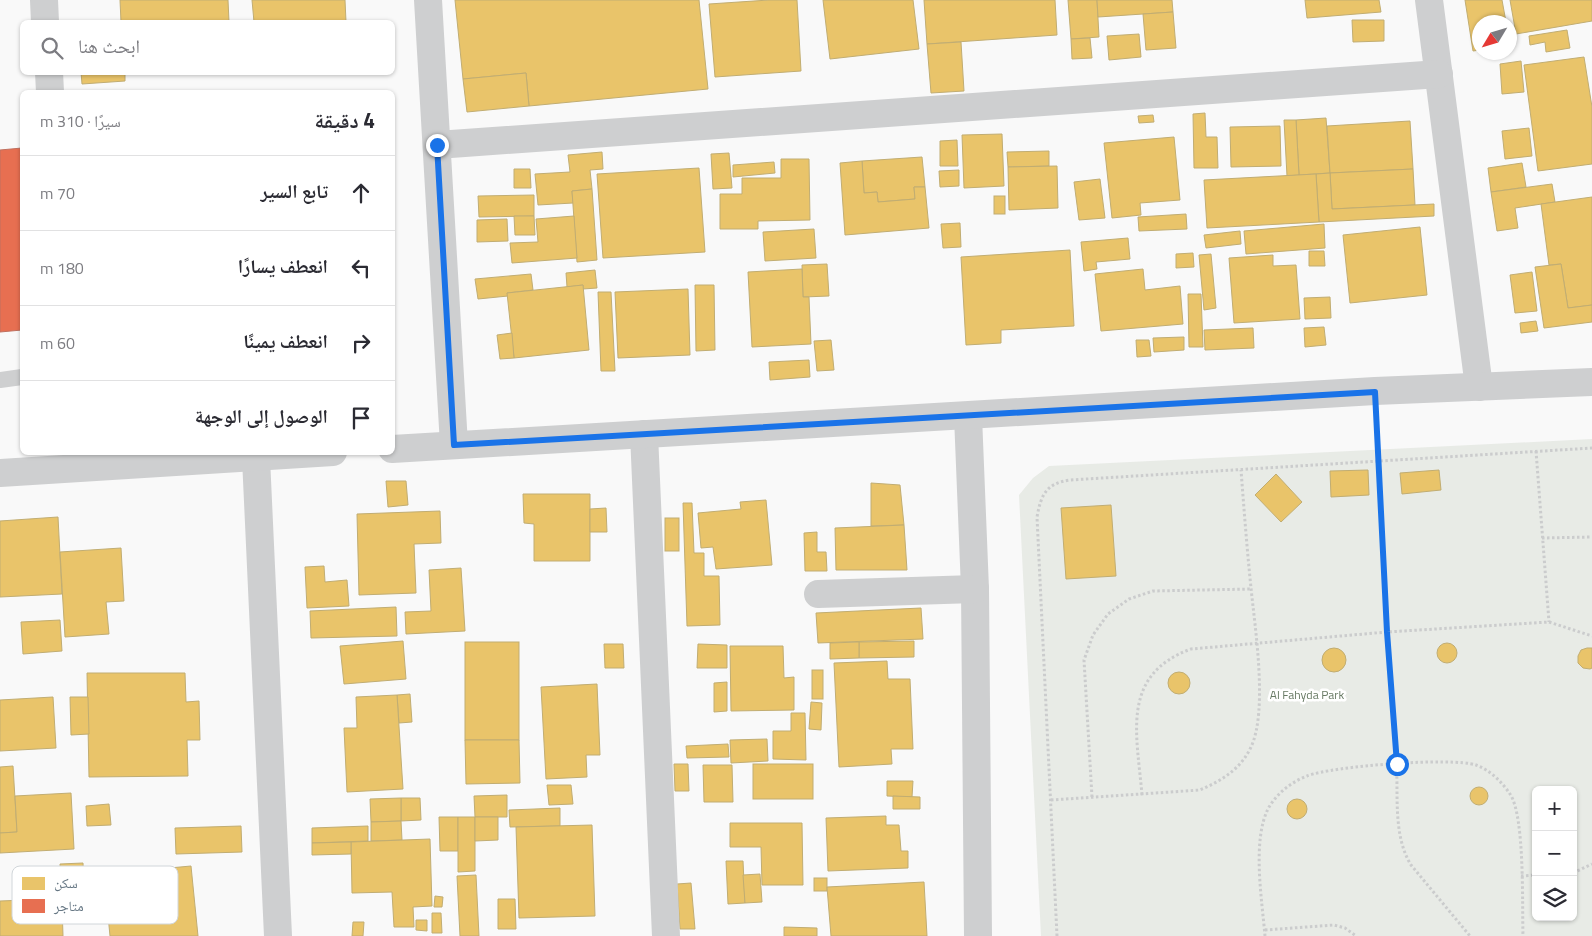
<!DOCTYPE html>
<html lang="ar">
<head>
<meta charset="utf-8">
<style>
	:root { --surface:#fff; --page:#f7f7f7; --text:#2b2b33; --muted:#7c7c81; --line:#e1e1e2 }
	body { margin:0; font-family:"Titillium Web","Noto Naskh Arabic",sans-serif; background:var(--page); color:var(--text); direction:rtl }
	.controls { position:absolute; right:15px; bottom:15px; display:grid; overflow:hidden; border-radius:8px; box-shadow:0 1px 4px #0004 }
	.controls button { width:45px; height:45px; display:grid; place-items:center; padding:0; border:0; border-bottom:1px solid var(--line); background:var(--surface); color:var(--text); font:25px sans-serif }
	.compass { position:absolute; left:1472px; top:15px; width:45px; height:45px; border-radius:50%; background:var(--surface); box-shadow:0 1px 4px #0004; rotate:232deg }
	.stop { position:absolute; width:15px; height:15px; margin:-11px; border:4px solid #1a73e8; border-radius:50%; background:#fff }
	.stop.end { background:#1a73e8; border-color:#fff; box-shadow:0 1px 5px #0008 }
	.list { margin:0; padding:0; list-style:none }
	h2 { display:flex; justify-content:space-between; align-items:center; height:65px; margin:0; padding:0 20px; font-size:21px }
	h2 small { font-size:16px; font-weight:400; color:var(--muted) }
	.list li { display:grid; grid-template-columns:32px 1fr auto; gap:15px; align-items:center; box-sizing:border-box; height:75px; padding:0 20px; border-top:1px solid var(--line) }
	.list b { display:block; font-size:19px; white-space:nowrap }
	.list em { font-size:16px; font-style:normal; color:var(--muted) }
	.icon { flex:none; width:28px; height:28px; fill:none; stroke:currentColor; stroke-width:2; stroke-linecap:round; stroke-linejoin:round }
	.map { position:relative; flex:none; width:1592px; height:936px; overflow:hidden; direction:ltr }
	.search { position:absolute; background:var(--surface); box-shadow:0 1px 4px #0004; left:20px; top:20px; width:375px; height:55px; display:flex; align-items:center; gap:12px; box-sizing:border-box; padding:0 18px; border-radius:8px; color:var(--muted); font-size:19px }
	.panel { position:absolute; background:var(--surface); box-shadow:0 1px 4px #0004; left:20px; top:90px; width:375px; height:365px; border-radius:8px; direction:rtl }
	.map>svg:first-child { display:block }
	.green { fill:#e8ebe6; fill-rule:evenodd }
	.homes { fill:#e9c46a; stroke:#c1ad72 }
	.shops { fill:#e76f51; stroke:#c07160 }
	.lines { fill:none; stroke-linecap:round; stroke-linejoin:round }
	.path { stroke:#cbcccd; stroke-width:3; stroke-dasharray:2.5 2.5; stroke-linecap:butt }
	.service { stroke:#cecfd0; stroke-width:16 }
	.minor { stroke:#cecfd0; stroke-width:28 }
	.route { stroke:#1a73e8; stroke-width:6 }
	.labels { text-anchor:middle; stroke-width:5; stroke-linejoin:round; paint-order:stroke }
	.park-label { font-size:12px; fill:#687a64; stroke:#fff }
	.key { fill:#fff; stroke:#d1d6da; stroke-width:1 }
	.key-label { font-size:14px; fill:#657683 }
</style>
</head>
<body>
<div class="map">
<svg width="1592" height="936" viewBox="0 0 1592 936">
	<rect width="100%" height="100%" fill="#f9f9f9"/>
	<path class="green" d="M1592 439V936H1041L1019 495 1033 478 1049 466ZM1536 790H1573V917H1536Z"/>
	<g class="homes">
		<path d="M120 0H228L229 22H121Z"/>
		<path d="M252 0H345L346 22H254Z"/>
		<path d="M455 0H699L708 89 529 106 526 73 463 79Z"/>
		<path d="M769 0H797L801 71 715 77 709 4Z"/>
		<path d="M823 0H913L919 49 830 59Z"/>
		<path d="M924 0H1055L1057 35 927 44Z"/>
		<path d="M1068 0H1097L1099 37 1071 39Z"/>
		<path d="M1097 0H1172L1173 12 1098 17Z"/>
		<path d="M1305 0H1379L1381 12 1307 18Z"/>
		<path d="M1465 0H1502L1506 22H1480V50L1473 51Z"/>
		<path d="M1510 0H1592V21L1516 34Z"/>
		<path d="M1173 12 1176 48 1146 50 1143 14Z"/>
		<path d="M1352 20H1384V41L1353 42Z"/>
		<path d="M1567 30 1570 48 1546 52 1545 42 1530 45 1529 36Z"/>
		<path d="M1139 34 1141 57 1109 60 1107 36Z"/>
		<path d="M1090 38 1092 58 1072 59 1071 39Z"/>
		<path d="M961 42 964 91 931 93 927 44Z"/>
		<path d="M1584 57 1592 107V164L1538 171 1524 65Z"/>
		<path d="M1521 61 1524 92 1502 94 1500 64Z"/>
		<path d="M81 72H125V81L82 84Z"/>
		<path d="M526 73 529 106 467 112 463 79Z"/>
		<path d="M1205 113 1206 137H1217L1218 168H1194L1193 114Z"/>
		<path d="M1153 115 1154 122 1139 123 1138 116Z"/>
		<path d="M1326 118 1330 173 1299 175 1296 120Z"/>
		<path d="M1284 120H1296L1299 175 1287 176Z"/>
		<path d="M1410 121 1413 169 1330 173 1327 126Z"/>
		<path d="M1280 126 1281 166 1231 167 1230 127Z"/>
		<path d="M1529 128 1532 156 1505 159 1502 131Z"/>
		<path d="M1002 134 1004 186 964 188 962 135Z"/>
		<path d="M1174 137 1180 200 1140 203 1141 215 1112 218 1104 143Z"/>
		<path d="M957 140 958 166H940V141Z"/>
		<path d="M1049 151V166L1008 167 1007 152Z"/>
		<path d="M602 152 603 169 590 170 592 189 572 191 573 203 538 205 535 174 570 172 568 155Z"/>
		<path d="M729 153 732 188 713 189 711 154Z"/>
		<path d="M922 157 925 187H914L915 199 878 202 877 192 864 193 862 161Z"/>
		<path d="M781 159H809L810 220 758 221V229H720V194H742V178H781Z"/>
		<path d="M862 161 864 193 877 192 878 202 915 199 914 187H925L929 228 845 235 840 163Z"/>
		<path d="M774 162 775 173 733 177V165Z"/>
		<path d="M1522 163 1526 187 1491 192 1488 168Z"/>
		<path d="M1057 166 1058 208 1009 210 1008 167Z"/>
		<path d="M699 168 705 252 603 258 597 174Z"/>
		<path d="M514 169H530L531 188H514Z"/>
		<path d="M1413 169 1415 205 1332 209 1330 173Z"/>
		<path d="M959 170V186L940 187 939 171Z"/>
		<path d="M1330 173 1332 209 1434 204V216L1319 222 1316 174Z"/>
		<path d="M1316 174 1319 222 1207 228 1204 180Z"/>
		<path d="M1100 179 1105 218 1079 220 1074 182Z"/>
		<path d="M1552 184 1555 202 1515 208 1518 228 1497 231 1491 192Z"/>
		<path d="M592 189 597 260 577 262 572 191Z"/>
		<path d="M534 195V216L479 217 478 196Z"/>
		<rect x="994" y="196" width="11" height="18"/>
		<path d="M1592 197V305L1568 308 1561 264 1549 265 1541 204Z"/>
		<path d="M1186 214 1187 229 1139 231 1138 217Z"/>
		<path d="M514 216H534L535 235H515Z"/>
		<path d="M574 216 577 258 512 263 510 243 538 242 536 219Z"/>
		<path d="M507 219 508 241 477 242V220Z"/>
		<path d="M960 223 961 247 943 248 941 224Z"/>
		<path d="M1324 224 1325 248 1246 254 1244 231Z"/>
		<path d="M1420 227 1427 295 1350 303 1343 235Z"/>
		<path d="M814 229 816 258 765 261 763 232Z"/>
		<path d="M1240 231 1241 244 1206 248 1204 235Z"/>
		<path d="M1128 238 1130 259 1096 262 1097 269 1084 271 1081 242Z"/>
		<path d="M1070 250 1074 326 1001 330V343L966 345 961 257Z"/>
		<path d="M1309 251H1324L1325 266H1309Z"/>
		<path d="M1193 253 1194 267 1176 268V254Z"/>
		<path d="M1211 254 1216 308 1204 310 1199 255Z"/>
		<path d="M1273 255V266L1296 265 1300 319 1234 323 1229 258Z"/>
		<path d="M827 264 829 296 803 297 802 265Z"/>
		<path d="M1561 264 1568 308 1592 305V322L1544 328 1535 267Z"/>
		<path d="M802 269 803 297H809L811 344 752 347 748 272Z"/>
		<path d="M1143 269 1145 290 1180 286 1183 324 1101 331 1095 274Z"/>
		<path d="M595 270 597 288 583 289V285L567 287 566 273Z"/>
		<path d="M1532 272 1537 311 1515 313 1510 275Z"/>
		<path d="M531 274 533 290 507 293 508 296 478 299 475 279Z"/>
		<path d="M583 285 589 350 514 358 507 293Z"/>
		<path d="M695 285H714L715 350 696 351Z"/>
		<path d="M688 289 690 355 618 358 615 292Z"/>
		<path d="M598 292H611L615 371H601Z"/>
		<path d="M1188 294H1201L1203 347H1189Z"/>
		<path d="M1330 297 1331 318 1305 319 1304 298Z"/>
		<path d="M1536 321 1538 331 1521 333 1520 323Z"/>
		<path d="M1324 327 1326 345 1305 347 1304 328Z"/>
		<path d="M1253 328 1254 348 1205 350 1204 330Z"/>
		<path d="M512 333 514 358 500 359 497 335Z"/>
		<path d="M1184 337V350L1154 352 1153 338Z"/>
		<path d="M831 340 834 370 817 371 814 341Z"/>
		<path d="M1136 340H1149L1151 356 1137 357Z"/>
		<path d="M809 360 810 377 770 380 769 362Z"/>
		<path d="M1368 470 1369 495 1331 497 1330 471Z"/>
		<path d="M1439 470 1441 490 1402 494 1400 473Z"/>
		<path d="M1276 474 1302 502 1281 522 1255 495Z"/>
		<path d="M386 481H406L408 505 388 507Z"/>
		<path d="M871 483 900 485 904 525 871 526Z"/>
		<path d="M523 494H590V561H534V524L524 523Z"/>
		<path d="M766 500 772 565 716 569 713 547 701 548 698 513 741 509 740 502Z"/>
		<path d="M683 503H692L694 553H704V576H719L720 625 687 626Z"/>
		<path d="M1111 505 1116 576 1066 579 1061 508Z"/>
		<path d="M606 508 607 532H590V509Z"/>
		<path d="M440 511 441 543 414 544 416 593 359 595 357 514Z"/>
		<path d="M58 517 62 594 0 597V521Z"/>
		<rect x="665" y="518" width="14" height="33"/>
		<path d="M904 525 907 570H836L835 528Z"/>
		<path d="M817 532V552H826L827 571H805L804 533Z"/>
		<path d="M121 548 124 601 106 602 109 634 65 637 60 552Z"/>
		<path d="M324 566 325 582 347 580 349 606 307 608 305 567Z"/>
		<path d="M461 568 465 631 406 634 405 612 431 611 429 570Z"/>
		<path d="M396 607 397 636 311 638 310 611Z"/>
		<path d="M921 608 923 639 818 643 816 613Z"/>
		<path d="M60 620 62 651 23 654 21 622Z"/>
		<path d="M403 641 406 679 344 684 340 646Z"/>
		<path d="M914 641V657L859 658V642Z"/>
		<rect x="465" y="642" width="54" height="98"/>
		<path d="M859 642V658L830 659V643Z"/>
		<circle cx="1447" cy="653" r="10"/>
		<path d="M604 644H623L624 668H605Z"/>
		<path d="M698 644 727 645V668H697Z"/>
		<path d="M730 646H783L784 678 794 677V710L731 711Z"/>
		<path d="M1587 648H1592V668L1590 669 1583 668 1578 663V656L1581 650Z"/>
		<circle cx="1334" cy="660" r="12"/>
		<path d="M887 661 888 679H910L913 749H891L892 764 839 767 834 663Z"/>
		<rect x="812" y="670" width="11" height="29"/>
		<circle cx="1179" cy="683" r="11"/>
		<path d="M87 673H185L186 702 199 701 200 740H187L188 776 89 777Z"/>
		<path d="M727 682V711L714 712V683Z"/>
		<path d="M597 684 600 755H586L587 777 546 779 541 687Z"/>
		<path d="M410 694 412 722 399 723 397 695Z"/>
		<path d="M397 695 403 789 347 792 344 728H357L356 697Z"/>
		<path d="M53 697 56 748 0 751V700Z"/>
		<path d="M70 697H88L89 734 71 735Z"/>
		<path d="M811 702 822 703 821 730 809 729Z"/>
		<path d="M791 713H805L806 760 773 759V731H791Z"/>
		<path d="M767 739 768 761 731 763 730 740Z"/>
		<path d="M465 740H519L520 783 466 784Z"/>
		<path d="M728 744 729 757 687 758 686 746Z"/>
		<path d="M674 764H688L689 791H675Z"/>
		<rect x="753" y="764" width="60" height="35"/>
		<path d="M703 765H732L733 802H704Z"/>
		<path d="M13 766 17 832 0 833V767Z"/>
		<path d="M887 781H913L912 797 887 796Z"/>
		<path d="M547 785H571L573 804 549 805Z"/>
		<circle cx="1479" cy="796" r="9"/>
		<path d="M71 793 74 849 0 853V833L17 832 15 796Z"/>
		<path d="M507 795V817H475L474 796Z"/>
		<path d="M893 796 920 797V809H893Z"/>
		<path d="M401 798H420L421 820 401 821Z"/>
		<path d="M401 798V821L371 822 370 799Z"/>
		<circle cx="1297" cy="809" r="10"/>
		<path d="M109 804 111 825 87 826 86 806Z"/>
		<path d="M560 808V826L510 827 509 810Z"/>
		<path d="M886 816V825H899L901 851H908V868L828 871 826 818Z"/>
		<path d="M439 817H458V851H440Z"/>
		<path d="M458 817H475V871L458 872Z"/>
		<path d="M475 817H498V840L475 841Z"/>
		<path d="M401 821 402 840 371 841V822Z"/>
		<path d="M730 823H802L803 885H762L761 847H730Z"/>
		<path d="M592 825 595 916 519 918 516 827Z"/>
		<path d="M241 826 242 852 176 854 175 828Z"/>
		<path d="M368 826V841L312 843V828Z"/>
		<path d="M430 839 432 906 413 907 414 927H394L392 892 352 893 351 842Z"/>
		<path d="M351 842V854L312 855V843Z"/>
		<path d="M726 861H743L745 903 728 904Z"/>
		<path d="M83 863 85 909 62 910 60 864Z"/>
		<path d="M191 866 198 936H110L104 874Z"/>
		<path d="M61 874 63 936H0V901L25 900 24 875Z"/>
		<path d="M760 874 762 902 745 903 743 875Z"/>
		<path d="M476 875 479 936H460L457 876Z"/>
		<rect x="814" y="878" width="13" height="13"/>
		<path d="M924 882 927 936H831L827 887Z"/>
		<path d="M691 883 695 929H680L677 884Z"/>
		<path d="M435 896 443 897 442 907H434Z"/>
		<path d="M498 899H515L516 929H498Z"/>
		<path d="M432 913H441L442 933H432Z"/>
		<path d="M416 920H427V931L416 930Z"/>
		<path d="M353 922H364L363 936H352Z"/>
		<path d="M784 927 817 928V936H784Z"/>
	</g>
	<path class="shops" d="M22 148V330L0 332V150Z"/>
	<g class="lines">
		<g class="path">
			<path d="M1377 422C1383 534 1388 645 1396 757 1399 792 1392 834 1411 865L1470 936"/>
			<path d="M1536 451 1549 622"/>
			<path d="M1542 538 1592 537"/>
			<path d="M1142 795C1137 734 1120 675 1191 649L1387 632 1549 622 1592 636"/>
			<path d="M1092 797 1084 660 1093 635 1108 614 1129 599 1153 591 1251 589"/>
			<path d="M1051 800 1200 790C1221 781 1241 769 1251 747 1268 711 1255 628 1251 588 1247 549 1244 509 1241 470"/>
			<path d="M1573 873 1592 864"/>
			<path d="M1521 876 1536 875"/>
			<path d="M1265 930 1334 925 1345 928 1356 936"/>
			<path d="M1057 936 1037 517C1041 494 1047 483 1070 480L1592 448"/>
			<path d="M1265 936C1262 900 1252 841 1268 809 1276 794 1291 782 1307 776 1332 766 1453 757 1476 765 1490 770 1502 782 1510 794 1525 816 1522 906 1523 936"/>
		</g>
		<path class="service" d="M0 380 22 377"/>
		<g class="minor">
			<path d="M44 0 45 22"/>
			<path d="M428 0 454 445"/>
			<path d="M1429 0 1479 387"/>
			<path d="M49 72 50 92"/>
			<path d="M437 145 1439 74"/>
			<path d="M968 416 975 589 978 936"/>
			<path d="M644 434 666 936"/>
			<path d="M392 449 1375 391 1592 382"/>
			<path d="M256 458 278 936"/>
			<path d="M0 473 333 452"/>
			<path d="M818 594 975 589"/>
		</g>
	</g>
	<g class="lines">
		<path class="route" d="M437 145 454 445 1375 392 1387 632 1397 764"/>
	</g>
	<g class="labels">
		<g class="park-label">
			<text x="1307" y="699">Al Fahyda Park</text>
		</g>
	</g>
	<rect x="12" y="866" width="166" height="58" rx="8" class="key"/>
	<rect x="22" y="877" width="23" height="13" fill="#e9c46a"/>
	<rect x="22" y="899" width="23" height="14" fill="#e76f51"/>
	<g class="key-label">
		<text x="54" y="888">سكن</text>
		<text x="54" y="911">متاجر</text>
	</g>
</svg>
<div class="controls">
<button>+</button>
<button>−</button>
<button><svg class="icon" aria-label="layers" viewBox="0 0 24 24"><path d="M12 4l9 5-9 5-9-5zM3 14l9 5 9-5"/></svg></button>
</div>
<svg class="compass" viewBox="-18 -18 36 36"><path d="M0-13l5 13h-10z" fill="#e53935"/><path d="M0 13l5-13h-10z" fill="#7c7c81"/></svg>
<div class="stop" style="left:1397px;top:764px"></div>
<div class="stop end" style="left:437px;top:145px"></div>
<div class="search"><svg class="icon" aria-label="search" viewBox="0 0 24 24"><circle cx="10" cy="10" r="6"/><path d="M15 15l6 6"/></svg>ابحث هنا</div>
<section class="panel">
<h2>4 دقيقة<small>سيرًا · 310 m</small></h2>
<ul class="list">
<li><svg class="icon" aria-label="ahead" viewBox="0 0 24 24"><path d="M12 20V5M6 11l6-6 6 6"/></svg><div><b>تابع السير</b></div><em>70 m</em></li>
<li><svg class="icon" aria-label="left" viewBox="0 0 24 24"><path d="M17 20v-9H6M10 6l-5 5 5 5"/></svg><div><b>انعطف يسارًا</b></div><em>180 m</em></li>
<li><svg class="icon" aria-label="right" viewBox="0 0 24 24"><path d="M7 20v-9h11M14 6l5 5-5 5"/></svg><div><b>انعطف يمينًا</b></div><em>60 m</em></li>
<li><svg class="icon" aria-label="arrive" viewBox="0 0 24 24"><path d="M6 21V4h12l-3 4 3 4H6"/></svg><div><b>الوصول إلى الوجهة</b></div></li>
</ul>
</section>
</div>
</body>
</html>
